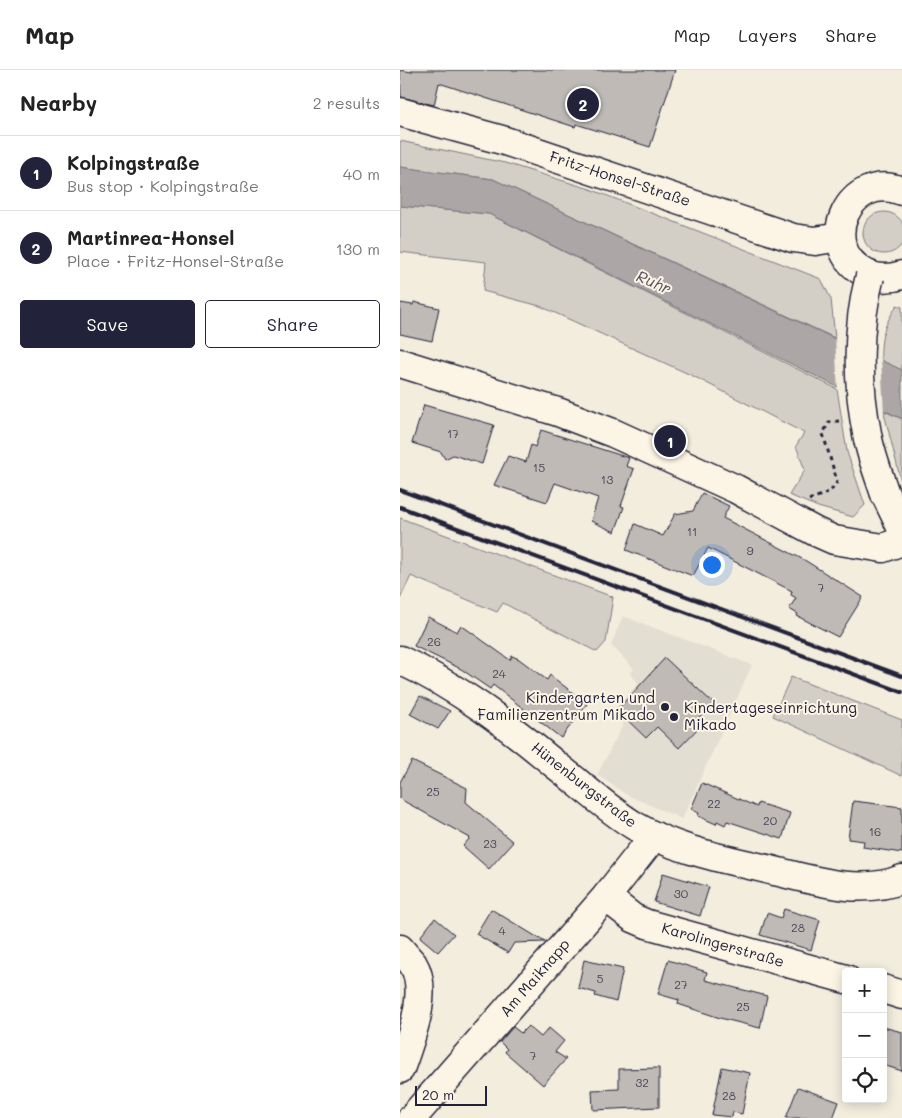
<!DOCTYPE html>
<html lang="en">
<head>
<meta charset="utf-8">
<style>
	:root { --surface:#fff; --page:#f6f6f6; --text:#222; --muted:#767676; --line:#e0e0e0; --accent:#22223b }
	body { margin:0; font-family:Mali,sans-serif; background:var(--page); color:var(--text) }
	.controls { position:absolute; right:15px; bottom:15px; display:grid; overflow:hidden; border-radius:5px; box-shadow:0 2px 12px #0003 }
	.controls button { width:45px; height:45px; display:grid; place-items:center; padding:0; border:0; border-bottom:1px solid var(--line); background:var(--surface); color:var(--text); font:25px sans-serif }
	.scale { position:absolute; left:15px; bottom:12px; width:72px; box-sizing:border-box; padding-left:5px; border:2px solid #22223b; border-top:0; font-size:14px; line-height:18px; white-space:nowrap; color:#22223b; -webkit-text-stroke:4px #fcf5e5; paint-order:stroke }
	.you { position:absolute; left:311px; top:494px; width:18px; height:18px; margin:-12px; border:4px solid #fff; border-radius:50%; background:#1a73e8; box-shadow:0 0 0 8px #1a73e833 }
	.badge { display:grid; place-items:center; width:32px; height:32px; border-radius:50%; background:var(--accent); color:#fff; font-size:16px; font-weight:700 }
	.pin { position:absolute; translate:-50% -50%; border:2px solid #fff; box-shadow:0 1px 5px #0006 }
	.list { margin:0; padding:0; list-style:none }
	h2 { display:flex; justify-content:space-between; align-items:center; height:65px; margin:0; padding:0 20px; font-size:21px }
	h2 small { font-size:16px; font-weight:400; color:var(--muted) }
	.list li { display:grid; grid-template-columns:32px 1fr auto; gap:15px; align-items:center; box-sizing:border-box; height:75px; padding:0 20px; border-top:1px solid var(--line) }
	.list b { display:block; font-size:19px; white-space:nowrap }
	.list p { margin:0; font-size:16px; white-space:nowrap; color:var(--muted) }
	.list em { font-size:16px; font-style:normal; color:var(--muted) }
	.actions { display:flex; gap:10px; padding:15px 20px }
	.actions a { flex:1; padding:11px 0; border:1px solid var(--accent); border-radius:5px; text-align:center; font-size:18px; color:var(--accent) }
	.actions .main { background:var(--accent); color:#fff }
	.icon { flex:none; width:28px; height:28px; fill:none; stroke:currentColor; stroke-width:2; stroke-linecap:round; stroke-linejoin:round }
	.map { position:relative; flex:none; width:502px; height:1048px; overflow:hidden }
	header { display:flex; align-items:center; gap:30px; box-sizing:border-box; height:70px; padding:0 25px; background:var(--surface); border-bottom:1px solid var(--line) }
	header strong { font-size:24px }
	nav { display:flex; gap:28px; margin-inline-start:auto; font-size:18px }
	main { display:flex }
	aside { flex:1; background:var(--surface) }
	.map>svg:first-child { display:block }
	.built { fill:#e3ded2 }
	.green { fill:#d4cfc6; stroke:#7b7880 }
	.water { fill:#aca7a6; stroke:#75727b }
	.pier { fill:#f3edde }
	.building { fill:#bfbab6; stroke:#22223b }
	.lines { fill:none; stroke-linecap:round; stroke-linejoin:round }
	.street-casing { stroke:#22223b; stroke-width:31 }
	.path { stroke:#22223b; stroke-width:3; stroke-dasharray:4 4; stroke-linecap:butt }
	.street { stroke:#fcf5e5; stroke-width:28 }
	.rail { stroke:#22223b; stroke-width:4 }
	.street-bridge-casing { stroke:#22223b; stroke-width:31; stroke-linecap:butt }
	.street-bridge { stroke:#fcf5e5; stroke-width:28 }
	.poi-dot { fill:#22223b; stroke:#fcf5e5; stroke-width:2 }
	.labels { text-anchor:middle; stroke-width:4; stroke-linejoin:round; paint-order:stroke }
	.number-label { font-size:12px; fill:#49485a }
	.street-label { font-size:15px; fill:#22223b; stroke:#fcf5e5 }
	.poi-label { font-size:15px; fill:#22223b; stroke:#fcf5e5; text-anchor:end }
	.water-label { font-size:16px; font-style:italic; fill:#525160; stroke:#fcf5e5 }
</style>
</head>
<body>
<header>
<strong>Map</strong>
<nav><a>Map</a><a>Layers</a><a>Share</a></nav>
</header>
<main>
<aside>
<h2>Nearby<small>2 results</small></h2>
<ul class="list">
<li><span class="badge">1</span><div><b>Kolpingstraße</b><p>Bus stop · Kolpingstraße</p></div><em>40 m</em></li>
<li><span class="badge">2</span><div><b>Martinrea-Honsel</b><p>Place · Fritz-Honsel-Straße</p></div><em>130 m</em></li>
</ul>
<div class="actions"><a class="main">Save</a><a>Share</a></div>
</aside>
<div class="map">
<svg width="502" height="1048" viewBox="0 0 502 1048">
	<rect width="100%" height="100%" fill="#f3edde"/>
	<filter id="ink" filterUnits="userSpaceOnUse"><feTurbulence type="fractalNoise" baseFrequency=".02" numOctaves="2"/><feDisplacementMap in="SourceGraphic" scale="10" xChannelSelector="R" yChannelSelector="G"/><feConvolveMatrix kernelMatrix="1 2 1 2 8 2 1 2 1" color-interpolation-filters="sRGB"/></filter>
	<g filter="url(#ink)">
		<path class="built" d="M223 546 352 595 282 749 229 726 197 705 224 653 213 641 239 613 230 604 234 599 211 575Z"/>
		<g class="green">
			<path d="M0 71 105 93 190 119 421 209 431 229 435 268 93 109 0 97Z"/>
			<path d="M0 136 89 144 437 319 447 382 465 435 453 447 418 437 389 425 405 400 396 376 404 363 293 306 140 236 83 221 86 192 0 182Z"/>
			<circle cx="484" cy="163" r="21"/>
			<path d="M497 235 502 237V300L481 291C480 266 484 256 497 235Z"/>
			<path d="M484 341 502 349V415L485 347Z"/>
			<path d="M0 448 213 527 206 572 197 582 103 533 97 542 11 506 0 529Z"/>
			<path d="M391 607 502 650V706L373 646Z"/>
		</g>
		<path class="water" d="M0 97 93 109 502 300V349L89 144 0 136Z"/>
		<path class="pier" d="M435 266 481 288 484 344 438 322Z"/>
		<g class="building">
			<path d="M0 0 12 2V0H275L250 77 176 54 175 57 39 13 34 35 1 27Z"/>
			<path d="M14 232 39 238 32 271 0 264V233L13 235Z"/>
			<path d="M24 335 94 355 82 394 53 385 45 389 41 382 12 373Z"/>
			<path d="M141 360 229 388 226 396 234 399 221 436 224 437 215 462 191 451 198 428 155 413 147 432 94 415 108 386 126 392 131 375 135 377Z"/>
			<path d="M302 423 329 436 323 448 406 491 463 527 438 567 397 546 398 544 389 539 396 528 391 525 392 521 308 478 293 506 226 480 235 454 263 466 275 444 293 441Z"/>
			<path d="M28 547 57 562 61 555 110 590 112 586 119 589 147 610 150 605 187 634 161 668 93 615 90 619 61 599 14 576Z"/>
			<path d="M265 588 313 633 298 649 303 653 279 678 257 657 246 668 217 640Z"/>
			<path d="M20 626 50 641 38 659 10 644Z"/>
			<path d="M12 691 67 718 66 732 113 772 89 799 63 776 70 768 0 729V712Z"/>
			<path d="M302 713 357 737 358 733 390 743 382 769 327 751 325 755 317 751 316 754 298 746 299 743 291 739Z"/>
			<path d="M453 731 502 737V783L463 777 464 771 448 769Z"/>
			<path d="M263 803 309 817 300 846 254 832Z"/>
			<path d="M91 839 145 872 114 873 108 883 76 864Z"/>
			<path d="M384 839 420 850 411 880 360 865 367 843 381 848Z"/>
			<path d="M35 848 54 864 38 882 20 867Z"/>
			<path d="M184 890 223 899 216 932 195 926 196 923 178 918Z"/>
			<path d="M268 890 307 902 305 910 367 926 360 958 320 948 278 934 279 930 258 924Z"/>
			<path d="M128 956 141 967 149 958 164 971 155 982 166 989 143 1015 105 982 107 979 100 972 113 957 121 963Z"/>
			<path d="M483 957 502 962V1001L483 995Z"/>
			<path d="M322 997 350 1003 342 1044 333 1042 332 1047 312 1045Z"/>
			<path d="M259 998V1037L193 1040 192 1020 219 1019V999Z"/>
			<path d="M398 1017 439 1032 433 1048H386Z"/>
		</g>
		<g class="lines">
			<defs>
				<g id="street">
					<path d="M0 42 102 70 393 168 415 171 440 167"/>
					<path d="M502 121C450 100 414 175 465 203 476 209 490 209 502 205"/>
					<path d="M0 293 158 342 213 363 336 419 416 462 434 470 483 478 502 471"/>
					<path d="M485 424 502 459"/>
					<path d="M0 590C58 617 108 655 157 696 183 716 207 739 235 756 279 782 331 790 379 802 419 812 463 825 502 809"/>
					<path d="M206 827 233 848 247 854 446 909"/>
					<path d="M0 879C4 884 9 889 13 894 30 922 10 970 0 999"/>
					<path d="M483 919 502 925"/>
					<path d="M12 1048 206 827 254 766"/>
				</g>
			</defs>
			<use href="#street" class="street-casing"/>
			<path class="path" d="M409 430C420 425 434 423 437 411L423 364 429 352 439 351"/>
			<use href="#street" class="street"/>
			<g class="rail">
				<path d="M0 420 502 606"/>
				<path d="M0 437 502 622"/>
			</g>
			<defs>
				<path id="street-bridge" d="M470 206C456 258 457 316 468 369 472 388 479 406 485 424"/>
			</defs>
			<use href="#street-bridge" class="street-bridge-casing"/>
			<use href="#street-bridge" class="street-bridge"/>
		</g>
	</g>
	<g class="poi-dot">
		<circle cx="265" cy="637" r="5"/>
		<circle cx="274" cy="647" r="5"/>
	</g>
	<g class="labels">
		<g class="number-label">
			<text x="53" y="368">17</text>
			<text x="139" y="402">15</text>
			<text x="207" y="414">13</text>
			<text x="292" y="466">11</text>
			<text x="350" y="485">9</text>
			<text x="421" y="522">7</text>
			<text x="34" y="576">26</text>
			<text x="99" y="608">24</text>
			<text x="33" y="726">25</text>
			<text x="314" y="738">22</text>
			<text x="370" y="755">20</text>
			<text x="475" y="766">16</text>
			<text x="90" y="778">23</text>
			<text x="281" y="828">30</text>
			<text x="398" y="862">28</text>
			<text x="102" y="865">4</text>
			<text x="200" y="913">5</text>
			<text x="281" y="919">27</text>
			<text x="343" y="941">25</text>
			<text x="133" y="990">7</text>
			<text x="242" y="1017">32</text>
			<text x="329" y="1030">28</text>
		</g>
		<g class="street-label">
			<text transform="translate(220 109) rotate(18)" y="5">Fritz-Honsel-Straße</text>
			<text transform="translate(184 715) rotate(38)" y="5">Hünenburgstraße</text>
			<text transform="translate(323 875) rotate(16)" y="5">Karolingerstraße</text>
			<text transform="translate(135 908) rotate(-49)" y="5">Am Maiknapp</text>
		</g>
		<g class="poi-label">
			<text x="255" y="633">Kindergarten und<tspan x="255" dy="17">Familienzentrum Mikado</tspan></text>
			<text x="284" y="643" text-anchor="start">Kindertageseinrichtung<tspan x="284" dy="17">Mikado</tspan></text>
		</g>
		<g class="water-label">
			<text transform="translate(254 212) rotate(24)" y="6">Ruhr</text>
		</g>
	</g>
</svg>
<div class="controls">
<button>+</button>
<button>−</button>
<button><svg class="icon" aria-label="locate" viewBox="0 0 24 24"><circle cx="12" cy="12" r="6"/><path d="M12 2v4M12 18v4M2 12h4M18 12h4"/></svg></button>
</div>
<div class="scale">20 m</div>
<div class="you"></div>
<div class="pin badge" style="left:270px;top:371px">1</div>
<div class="pin badge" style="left:183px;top:34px">2</div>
</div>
</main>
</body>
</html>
